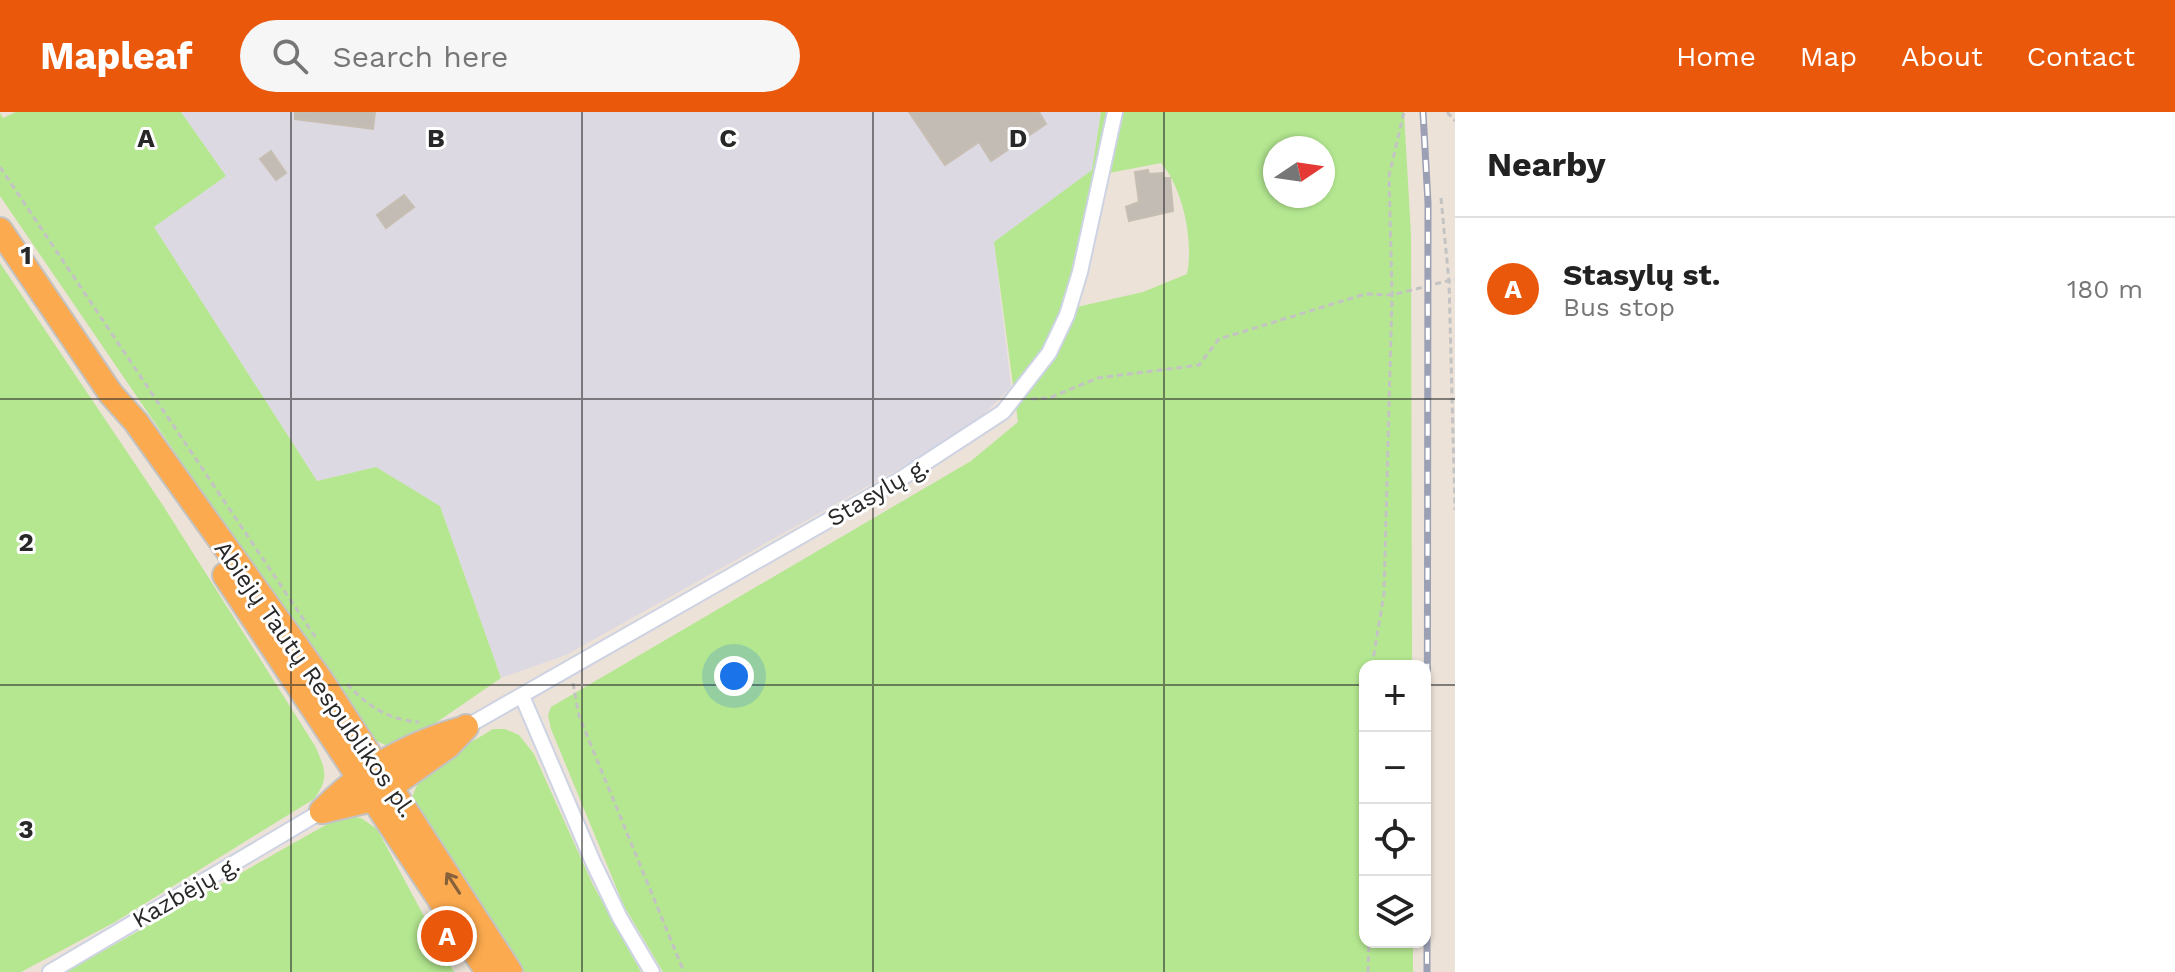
<!DOCTYPE html>
<html lang="en">
<head>
<meta charset="utf-8">
<style>
	:root { --surface:#fff; --page:#f6f6f6; --text:#222; --muted:#767676; --line:#e0e0e0; --accent:#ea580c }
	body { margin:0; font-family:"Work Sans",sans-serif; background:var(--page); color:var(--text) }
	.controls { position:absolute; right:24px; bottom:24px; display:grid; overflow:hidden; border-radius:16px; box-shadow:0 2px 6px #0004 }
	.controls button { width:72px; height:72px; display:grid; place-items:center; padding:0; border:0; border-bottom:2px solid var(--line); background:var(--surface); color:var(--text); font:40px sans-serif }
	.compass { position:absolute; left:1263px; top:24px; width:72px; height:72px; border-radius:50%; background:var(--surface); box-shadow:0 2px 6px #0004; rotate:77deg }
	.you { position:absolute; left:734px; top:564px; width:28px; height:28px; margin:-20px; border:6px solid #fff; border-radius:50%; background:#1a73e8; box-shadow:0 0 0 12px #1a73e833 }
	.badge { display:grid; place-items:center; width:52px; height:52px; border-radius:50%; background:var(--accent); color:#fff; font-size:26px; font-weight:700 }
	.pin { position:absolute; translate:-50% -50%; border:4px solid #fff; box-shadow:0 2px 8px #0006 }
	.list { margin:0; padding:0; list-style:none }
	h2 { display:flex; justify-content:space-between; align-items:center; height:104px; margin:0; padding:0 32px; font-size:34px }
	h2 small { font-size:26px; font-weight:400; color:var(--muted) }
	.list li { display:grid; grid-template-columns:52px 1fr auto; gap:24px; align-items:center; box-sizing:border-box; height:144px; padding:0 32px; border-top:2px solid var(--line) }
	.list b { display:block; font-size:30px; white-space:nowrap }
	.list p { margin:0; font-size:26px; white-space:nowrap; color:var(--muted) }
	.list em { font-size:26px; font-style:normal; color:var(--muted) }
	.icon { flex:none; width:44px; height:44px; fill:none; stroke:currentColor; stroke-width:2; stroke-linecap:round; stroke-linejoin:round }
	.map { position:relative; flex:none; width:1455px; height:860px; overflow:hidden }
	header { display:flex; align-items:center; gap:48px; box-sizing:border-box; height:112px; padding:0 40px; background:var(--accent); color:#fff }
	header strong { font-size:38px }
	nav { display:flex; gap:44px; margin-inline-start:auto; font-size:28px }
	.search { width:560px; height:72px; background:var(--page); display:flex; align-items:center; gap:20px; box-sizing:border-box; padding:0 28px; border-radius:44px; color:var(--muted); font-size:30px }
	main { display:flex }
	aside { flex:1; background:var(--surface) }
	.map>svg:first-child { display:block }
	.industrial { fill:#dcd9e3 }
	.green { fill:#b4e790; fill-rule:evenodd }
	.building { fill:#c3bcb5; stroke:#c7beb2; stroke-width:2 }
	.lines { fill:none; stroke-linecap:round; stroke-linejoin:round }
	.minor-casing { stroke:#cdd3e2; stroke-width:18 }
	.trunk-casing { stroke:#c3c3c3; stroke-width:28 }
	.path { stroke:#c3c3c3; stroke-width:3; stroke-dasharray:6 4; stroke-linecap:butt }
	.minor { stroke:#fff; stroke-width:14 }
	.trunk { stroke:#fcaa4f; stroke-width:24 }
	.rail-casing { stroke:#9ba0b4; stroke-width:7 }
	.rail { stroke:#fff; stroke-width:4; stroke-dasharray:12; stroke-linecap:butt }
	.oneway { stroke:#87623a }
	.grid { fill:none; stroke:#282828; stroke-width:2; stroke-opacity:0.55 }
	.labels { text-anchor:middle; stroke-width:6; stroke-linejoin:round; paint-order:stroke }
	.street-label { font-size:24px; fill:#282828; stroke:#fff }
	.grid-label { font-size:26px; text-anchor:middle; font-weight:bold; fill:#282828; stroke:#fff; stroke-width:6; stroke-linejoin:round; paint-order:stroke }
</style>
</head>
<body>
<header>
<strong>Mapleaf</strong>
<div class="search"><svg class="icon" aria-label="search" viewBox="0 0 24 24"><circle cx="10" cy="10" r="6"/><path d="M15 15l6 6"/></svg>Search here</div>
<nav><a>Home</a><a>Map</a><a>About</a><a>Contact</a></nav>
</header>
<main>
<div class="map">
<svg width="1455" height="860" viewBox="0 0 1455 860">
	<rect width="100%" height="100%" fill="#ece2d8"/>
	<path class="industrial" d="M181 0H1101L1092 58 994 130 1011 275 968 318 566 543 501 566 440 394 376 355 317 369 154 115 226 64Z"/>
	<g class="green">
		<path d="M16 0H181L226 64 154 115 317 369 376 355 440 394 501 566 408 630 392 636 370 626 0 84V1L3 6Z"/>
		<path d="M1101 0H1404L1411 123 1412 554H1365V830H1413V860H663L624 794 551 617 548 603 551 595 971 349 1018 310 994 130 1092 58ZM1275 36H1323V84H1275ZM1161 51C1183 76 1194 129 1187 162L1143 180 1077 195 1109 61Z"/>
		<path d="M0 151 162 392 315 634C325 656 330 666 314 687L115 810 21 860H0Z"/>
		<path d="M493 617H505L519 623 534 642 593 773 641 860H521L412 688C417 654 465 635 493 617Z"/>
		<path d="M349 704 361 706 377 717 454 860H66L331 710Z"/>
	</g>
	<g class="building">
		<path d="M295 0H375L373 17 295 7Z"/>
		<path d="M909 0H1039L1046 12 991 49 979 30 945 53Z"/>
		<path d="M271 39 286 61 276 68 260 47Z"/>
		<path d="M1148 58 1149 62 1163 61V66H1170L1173 99 1129 109 1126 95 1139 90 1135 60Z"/>
		<path d="M404 83 414 95 386 116 377 103Z"/>
	</g>
	<g class="lines">
		<defs>
			<g id="minor">
				<path d="M522 584 593 750 620 806 652 860"/>
				<path d="M466 615 899 368 1003 300 1049 241 1067 203 1080 160 1115 0"/>
				<path d="M50 860 322 699"/>
			</g>
			<g id="trunk">
				<path d="M0 118 111 282 136 310 322 570 510 860"/>
				<path d="M225 463 488 860"/>
				<path d="M322 699 373 687 448 634 466 615"/>
				<path d="M322 699C360 660 406 633 459 618"/>
			</g>
		</defs>
		<use href="#minor" class="minor-casing"/>
		<use href="#trunk" class="trunk-casing"/>
		<g class="path">
			<path d="M1447 0 1455 9"/>
			<path d="M0 55 316 526"/>
			<path d="M1441 86 1449 170 1455 398"/>
			<path d="M1031 287 1049 286 1098 266 1199 253 1219 227 1365 182 1392 183 1455 167"/>
			<path d="M1372 554 1384 482 1392 183 1389 64 1404 0"/>
			<path d="M573 571 579 604 684 860"/>
			<path d="M347 572C368 594 388 608 419 610"/>
			<path d="M1368 860 1369 830"/>
		</g>
		<use href="#minor" class="minor"/>
		<use href="#trunk" class="trunk"/>
		<defs>
			<path id="rail" d="M1423 0 1428 91 1427 860"/>
		</defs>
		<use href="#rail" class="rail-casing"/>
		<use href="#rail" class="rail"/>
	</g>
	<defs><path id="oneway-shaft" d="M-6 0H5M1.5-3L5.5 0L1.5 3" fill="none" stroke-width="1.6" stroke-linecap="round" stroke-linejoin="round" transform="scale(2)"/></defs>
	<use class="oneway" href="#oneway-shaft" transform="translate(453 771) rotate(-123)"/>
	<path class="grid" d="M291 0V860M582 0V860M873 0V860M1164 0V860M0 287H1455M0 573H1365M1425 573H1455"/>
	<g class="labels">
		<g class="street-label">
			<text transform="translate(878 380) rotate(-30)" y="8">Stasylų g.</text>
			<text transform="translate(315 567) rotate(55)" y="8">Abiejų Tautų Respublikos pl.</text>
			<text transform="translate(186 780) rotate(-30)" y="8">Kazbėjų g.</text>
		</g>
	</g>
	<g class="grid-label">
		<text x="146" y="35">A</text>
		<text x="436" y="35">B</text>
		<text x="728" y="35">C</text>
		<text x="1018" y="35">D</text>
		<text x="26" y="152">1</text>
		<text x="26" y="439">2</text>
		<text x="26" y="726">3</text>
	</g>
</svg>
<div class="controls">
<button>+</button>
<button>−</button>
<button><svg class="icon" aria-label="locate" viewBox="0 0 24 24"><circle cx="12" cy="12" r="6"/><path d="M12 2v4M12 18v4M2 12h4M18 12h4"/></svg></button>
<button><svg class="icon" aria-label="layers" viewBox="0 0 24 24"><path d="M12 4l9 5-9 5-9-5zM3 14l9 5 9-5"/></svg></button>
</div>
<svg class="compass" viewBox="-18 -18 36 36"><path d="M0-13l5 13h-10z" fill="#e53935"/><path d="M0 13l5-13h-10z" fill="#767676"/></svg>
<div class="you"></div>
<div class="pin badge" style="left:447px;top:824px">A</div>
</div>
<aside>
<h2>Nearby<small></small></h2>
<ul class="list">
<li><span class="badge">A</span><div><b>Stasylų st.</b><p>Bus stop</p></div><em>180 m</em></li>
</ul>
</aside>
</main>
</body>
</html>
